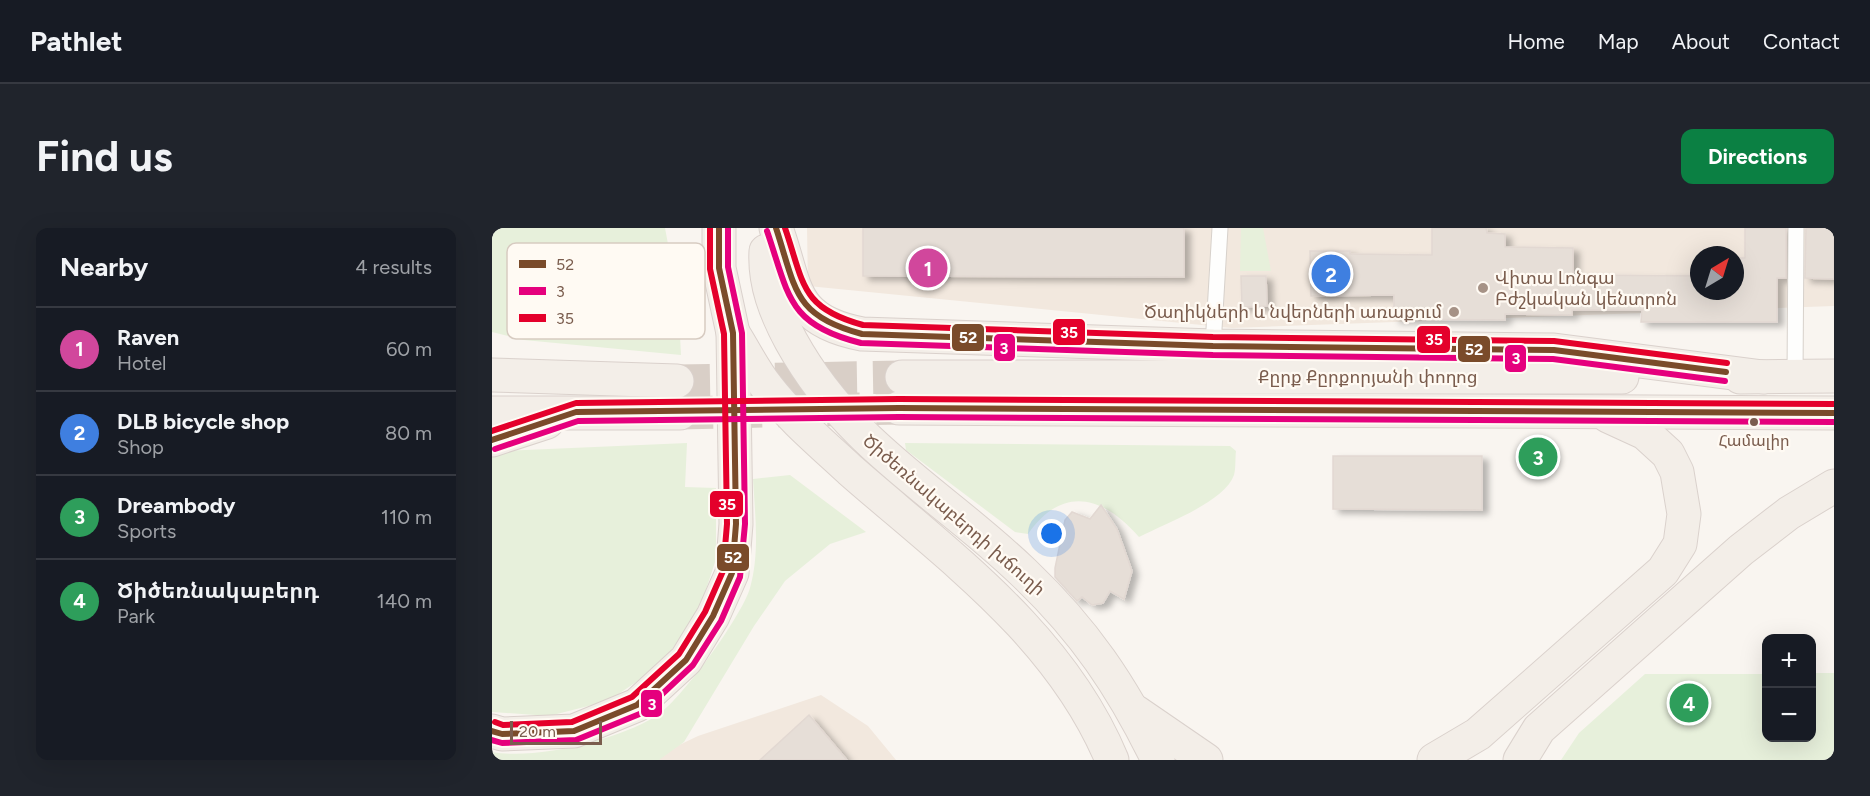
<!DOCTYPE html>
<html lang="en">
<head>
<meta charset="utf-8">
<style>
	:root { --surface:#171b24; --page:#20242c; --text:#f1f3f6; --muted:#9ea1a6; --line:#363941; --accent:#0b8043 }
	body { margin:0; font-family:Figtree,"Noto Sans Armenian",sans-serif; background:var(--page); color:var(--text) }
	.controls { position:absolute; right:18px; bottom:18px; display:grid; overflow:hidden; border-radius:12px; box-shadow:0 6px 24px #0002 }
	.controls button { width:54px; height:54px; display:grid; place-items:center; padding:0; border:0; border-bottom:2px solid var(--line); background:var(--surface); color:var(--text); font:30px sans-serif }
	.compass { position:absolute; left:1198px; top:18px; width:54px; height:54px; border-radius:50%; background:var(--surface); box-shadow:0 6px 24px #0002; rotate:38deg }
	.scale { position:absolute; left:18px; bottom:15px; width:92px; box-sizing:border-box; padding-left:6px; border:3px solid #7a5c4d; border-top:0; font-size:16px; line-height:21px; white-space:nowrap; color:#7a5c4d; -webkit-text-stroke:4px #fffaf3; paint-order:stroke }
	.you { position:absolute; left:560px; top:306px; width:21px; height:21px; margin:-15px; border:4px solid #fff; border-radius:50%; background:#1a73e8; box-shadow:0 0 0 9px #1a73e833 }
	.badge { display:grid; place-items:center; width:39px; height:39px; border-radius:50%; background:var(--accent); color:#fff; font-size:20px; font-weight:700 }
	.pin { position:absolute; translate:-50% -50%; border:3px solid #fff; box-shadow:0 2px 6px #0006 }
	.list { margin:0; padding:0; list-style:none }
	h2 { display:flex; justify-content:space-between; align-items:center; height:78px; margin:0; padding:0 24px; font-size:26px }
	h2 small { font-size:20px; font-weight:400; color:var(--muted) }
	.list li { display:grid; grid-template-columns:39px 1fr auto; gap:18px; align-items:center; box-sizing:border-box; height:84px; padding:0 24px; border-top:2px solid var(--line) }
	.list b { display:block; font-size:22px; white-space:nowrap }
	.list p { margin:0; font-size:20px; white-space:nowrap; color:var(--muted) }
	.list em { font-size:20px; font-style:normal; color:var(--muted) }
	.map { position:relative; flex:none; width:1342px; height:532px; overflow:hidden; border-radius:12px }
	header { display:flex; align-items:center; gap:36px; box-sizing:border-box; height:84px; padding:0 30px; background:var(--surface); border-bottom:2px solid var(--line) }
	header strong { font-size:28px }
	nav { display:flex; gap:33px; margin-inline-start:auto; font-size:21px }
	.intro { display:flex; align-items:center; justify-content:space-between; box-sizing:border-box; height:144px; padding:0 36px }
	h1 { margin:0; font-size:42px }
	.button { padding:15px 27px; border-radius:12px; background:var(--accent); color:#fff; font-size:21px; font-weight:700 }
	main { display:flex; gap:36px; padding:0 36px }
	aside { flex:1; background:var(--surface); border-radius:12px; box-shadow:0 6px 24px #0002 }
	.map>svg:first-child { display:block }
	.residential { fill:#f2e8de; fill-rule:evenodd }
	.green { fill:#e7f0db }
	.building { fill:#e6ded7; stroke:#e2d8d2; stroke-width:1.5; filter:url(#shadow) }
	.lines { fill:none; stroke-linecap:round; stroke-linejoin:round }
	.primary-tunnel { stroke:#d9cfc7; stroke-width:33; stroke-dasharray:33 16; stroke-linecap:butt }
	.service-casing { stroke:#d7d1cb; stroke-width:17 }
	.primary-casing { stroke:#dad1cc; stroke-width:35 }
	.service { stroke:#fefefd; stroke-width:15 }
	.primary { stroke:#f3eee8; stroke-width:33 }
	.bus-1-casing { stroke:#fffaf3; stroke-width:10 }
	.bus-2-casing { stroke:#fffaf3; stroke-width:10 }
	.bus-3-casing { stroke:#fffaf3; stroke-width:10 }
	.bus-1 { stroke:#7a4b2a; stroke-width:6 }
	.bus-2 { stroke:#e5007d; stroke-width:6 }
	.bus-3 { stroke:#e4002b; stroke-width:6 }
	.poi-dot { fill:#a69286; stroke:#fffaf3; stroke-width:2 }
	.bus-dot { fill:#7a5c4d; stroke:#fffaf3; stroke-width:2 }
	.labels { text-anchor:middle; stroke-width:4.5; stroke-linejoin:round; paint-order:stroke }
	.bus-label { font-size:16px; fill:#7a5c4d; stroke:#fffaf3 }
	.poi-label { font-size:18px; fill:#7a5c4d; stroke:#fffaf3; text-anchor:start }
	.street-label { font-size:18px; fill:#7a5c4d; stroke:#fffaf3 }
	.key { fill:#fffaf3; stroke:#d7cbc1; stroke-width:1.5 }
	.key-label { font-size:16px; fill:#7a5c4d }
	.line-badge { stroke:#fffaf3; stroke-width:2 }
	.badge-label { font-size:16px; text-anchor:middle; font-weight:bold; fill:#fff }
</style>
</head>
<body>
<header>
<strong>Pathlet</strong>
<nav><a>Home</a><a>Map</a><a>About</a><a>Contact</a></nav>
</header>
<div class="intro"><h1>Find us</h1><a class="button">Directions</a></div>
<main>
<aside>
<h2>Nearby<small>4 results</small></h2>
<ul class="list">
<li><span class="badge" style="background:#d1479c">1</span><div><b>Raven</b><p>Hotel</p></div><em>60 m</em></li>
<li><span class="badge" style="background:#3f7fe0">2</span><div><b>DLB bicycle shop</b><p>Shop</p></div><em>80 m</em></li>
<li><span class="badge" style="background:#2e9e5b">3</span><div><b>Dreambody</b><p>Sports</p></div><em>110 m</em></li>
<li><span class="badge" style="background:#2e9e5b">4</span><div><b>Ծիծեռնակաբերդ</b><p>Park</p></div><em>140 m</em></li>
</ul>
</aside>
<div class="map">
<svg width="1342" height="532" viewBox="0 0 1342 532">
	<defs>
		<filter id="shadow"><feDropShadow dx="6" dy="4" stdDeviation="3" flood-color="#0004"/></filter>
	</defs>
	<rect width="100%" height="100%" fill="#f9f5f0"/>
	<g class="residential">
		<path d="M315 0H1342V78L740 100 316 58ZM1207 27H1243V63H1207Z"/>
		<path d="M329 467 376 498 404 532H156L206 508Z"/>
	</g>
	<g class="green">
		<path d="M0 0H173L186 69 189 127 32 112 0 104Z"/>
		<path d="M749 0H771L779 43H748Z"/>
		<path d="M195 215 193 259 224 260V331L207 383 168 438 116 473 57 488 0 484V226L9 223Z"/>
		<path d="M413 215 738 218 744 223C743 231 744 240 742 247 733 274 672 296 647 309 611 268 571 256 536 306L523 304 414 222Z"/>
		<path d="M298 247 374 304 338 316 293 353 262 398 192 514 167 532H0V524C46 532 123 512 163 489 188 474 250 388 258 360 268 325 263 286 261 251Z"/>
		<path d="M1320 445H1342V532H1069L1087 505 1153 446H1274V509H1320Z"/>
	</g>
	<g class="building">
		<path d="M371 0H692V49L371 48Z"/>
		<path d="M940 0H994L995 5 1013 6V19L1081 20V47L1207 48V63H1243V30H1253V0H1294V50H1285V94H1149L1150 82H1080V87L1013 86V92L902 91V67L819 68 818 23H858V26L940 27Z"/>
		<path d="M1314 0H1342V51L1313 50Z"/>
		<path d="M749 48H774L775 78 750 79Z"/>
		<path d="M841 228H990V282L841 281Z"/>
		<path d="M609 277 625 301 640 343 632 371 618 363 611 375 600 377 590 369 585 373 563 349V340L573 292 580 284 598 291Z"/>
		<path d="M317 487 355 532H268Z"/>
	</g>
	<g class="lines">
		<g class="primary-tunnel">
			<path d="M185 153 410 149"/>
			<path d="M188 185 407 180"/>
		</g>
		<defs>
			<g id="service">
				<path d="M721 118 728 0"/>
				<path d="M1303 149 1304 0"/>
			</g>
			<g id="primary">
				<path d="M284 0C305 57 297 92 370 106L721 118 1062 122 1271 149"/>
				<path d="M274 23C272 56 284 85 299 113 358 220 448 264 532 345 592 402 630 458 666 532"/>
				<path d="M241 105C252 122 262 143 275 159 299 190 329 215 358 242 456 328 568 407 620 532"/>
				<path d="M0 147 185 153"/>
				<path d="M410 149H1130"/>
				<path d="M1248 149 1342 148"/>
				<path d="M407 180 1342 185"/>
				<path d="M0 185H188"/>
				<path d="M0 212 55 194"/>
				<path d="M644 484 714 532"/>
				<path d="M0 503 10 506 82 503 145 477 194 432 221 388 240 345 244 296 241 105 227 40V0"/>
				<path d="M942 532 986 506 1171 343 1188 316 1192 286 1185 244 1176 226 1153 205 1116 188"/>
				<path d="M1028 532 1047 501 1249 322 1297 285 1342 258"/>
			</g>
		</defs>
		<use href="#service" class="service-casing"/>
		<use href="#primary" class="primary-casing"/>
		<use href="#service" class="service"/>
		<use href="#primary" class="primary"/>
		<defs>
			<g id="bus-1">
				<path d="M284 0C304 61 301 88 370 106L721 118 1062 122 1234 144"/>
				<path d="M0 212 84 184 407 180 1342 185"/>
				<path d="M0 503 10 506 82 503 145 477 194 432 221 388 240 345 244 296 241 105 227 40V0"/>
			</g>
			<g id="bus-2">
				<path d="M275 3C297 67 295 97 369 115L721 127 1061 131 1233 153"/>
				<path d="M3 221 86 193 407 189 1342 194"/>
				<path d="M0 512 10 515 84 512 150 485 201 437 229 393 248 349 253 296 250 105 236 39V0"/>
			</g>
			<g id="bus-3">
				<path d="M293 0C312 55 308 80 371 97L721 109 1062 113 1235 135"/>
				<path d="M0 203 84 175 407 171 1342 176"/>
				<path d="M3 494 11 497 80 494 140 469 187 426 213 384 231 343 235 296 232 106 218 41V0"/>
			</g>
		</defs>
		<use href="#bus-1" class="bus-1-casing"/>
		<use href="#bus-2" class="bus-2-casing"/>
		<use href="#bus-3" class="bus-3-casing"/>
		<use href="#bus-1" class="bus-1"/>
		<use href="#bus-2" class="bus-2"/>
		<use href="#bus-3" class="bus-3"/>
	</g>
	<g class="poi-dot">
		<circle cx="991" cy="60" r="6"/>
		<circle cx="962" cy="84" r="6"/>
	</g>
	<circle class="bus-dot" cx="1262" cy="194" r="5"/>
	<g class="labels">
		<g class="bus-label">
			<text x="1262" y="218">Համալիր</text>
		</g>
		<g class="poi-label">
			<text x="1003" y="56">Վիտա Լոնգա<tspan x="1003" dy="21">Բժշկական կենտրոն</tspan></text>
			<text x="950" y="90" text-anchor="end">Ծաղիկների և նվերների առաքում</text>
		</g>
		<g class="street-label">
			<text x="876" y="155">Քըրք Քըրքորյանի փողոց</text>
			<text transform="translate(462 287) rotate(41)" y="6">Ծիծեռնակաբերդի խճուղի</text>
		</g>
	</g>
	<rect x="15" y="15" width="198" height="96" rx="9" class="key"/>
	<rect x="27" y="32" width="27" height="8" fill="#7a4b2a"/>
	<rect x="27" y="59" width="27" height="8" fill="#e5007d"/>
	<rect x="27" y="86" width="27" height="8" fill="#e4002b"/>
	<g class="key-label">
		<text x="64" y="42">52</text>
		<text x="64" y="69">3</text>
		<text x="64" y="96">35</text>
	</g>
	<g class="line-badge">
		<rect x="560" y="90" width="34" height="28" rx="6" fill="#e4002b"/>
		<rect x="459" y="95" width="34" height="29" rx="6" fill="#7a4b2a"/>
		<rect x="924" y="97" width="35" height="29" rx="6" fill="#e4002b"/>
		<rect x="501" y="105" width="23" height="29" rx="6" fill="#e5007d"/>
		<rect x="965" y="107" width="34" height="28" rx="6" fill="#7a4b2a"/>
		<rect x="1012" y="116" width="23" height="29" rx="6" fill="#e5007d"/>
		<rect x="217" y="262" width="35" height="28" rx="6" fill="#e4002b"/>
		<rect x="224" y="315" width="34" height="29" rx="6" fill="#7a4b2a"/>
		<rect x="148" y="461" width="23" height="29" rx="6" fill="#e5007d"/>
	</g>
	<g class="badge-label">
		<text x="577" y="110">35</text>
		<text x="476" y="115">52</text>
		<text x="942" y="117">35</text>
		<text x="512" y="126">3</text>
		<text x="982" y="127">52</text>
		<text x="1024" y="136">3</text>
		<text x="235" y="282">35</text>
		<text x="241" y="335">52</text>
		<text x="160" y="482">3</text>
	</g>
</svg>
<div class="controls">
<button>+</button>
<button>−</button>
</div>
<svg class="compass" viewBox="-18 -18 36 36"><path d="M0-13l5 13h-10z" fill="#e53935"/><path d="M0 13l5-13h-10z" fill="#9ea1a6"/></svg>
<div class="scale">20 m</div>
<div class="you"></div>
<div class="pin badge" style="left:436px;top:40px;background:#d1479c">1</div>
<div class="pin badge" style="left:839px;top:46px;background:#3f7fe0">2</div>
<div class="pin badge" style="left:1046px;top:229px;background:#2e9e5b">3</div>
<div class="pin badge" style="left:1197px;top:475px;background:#2e9e5b">4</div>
</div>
</main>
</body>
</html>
